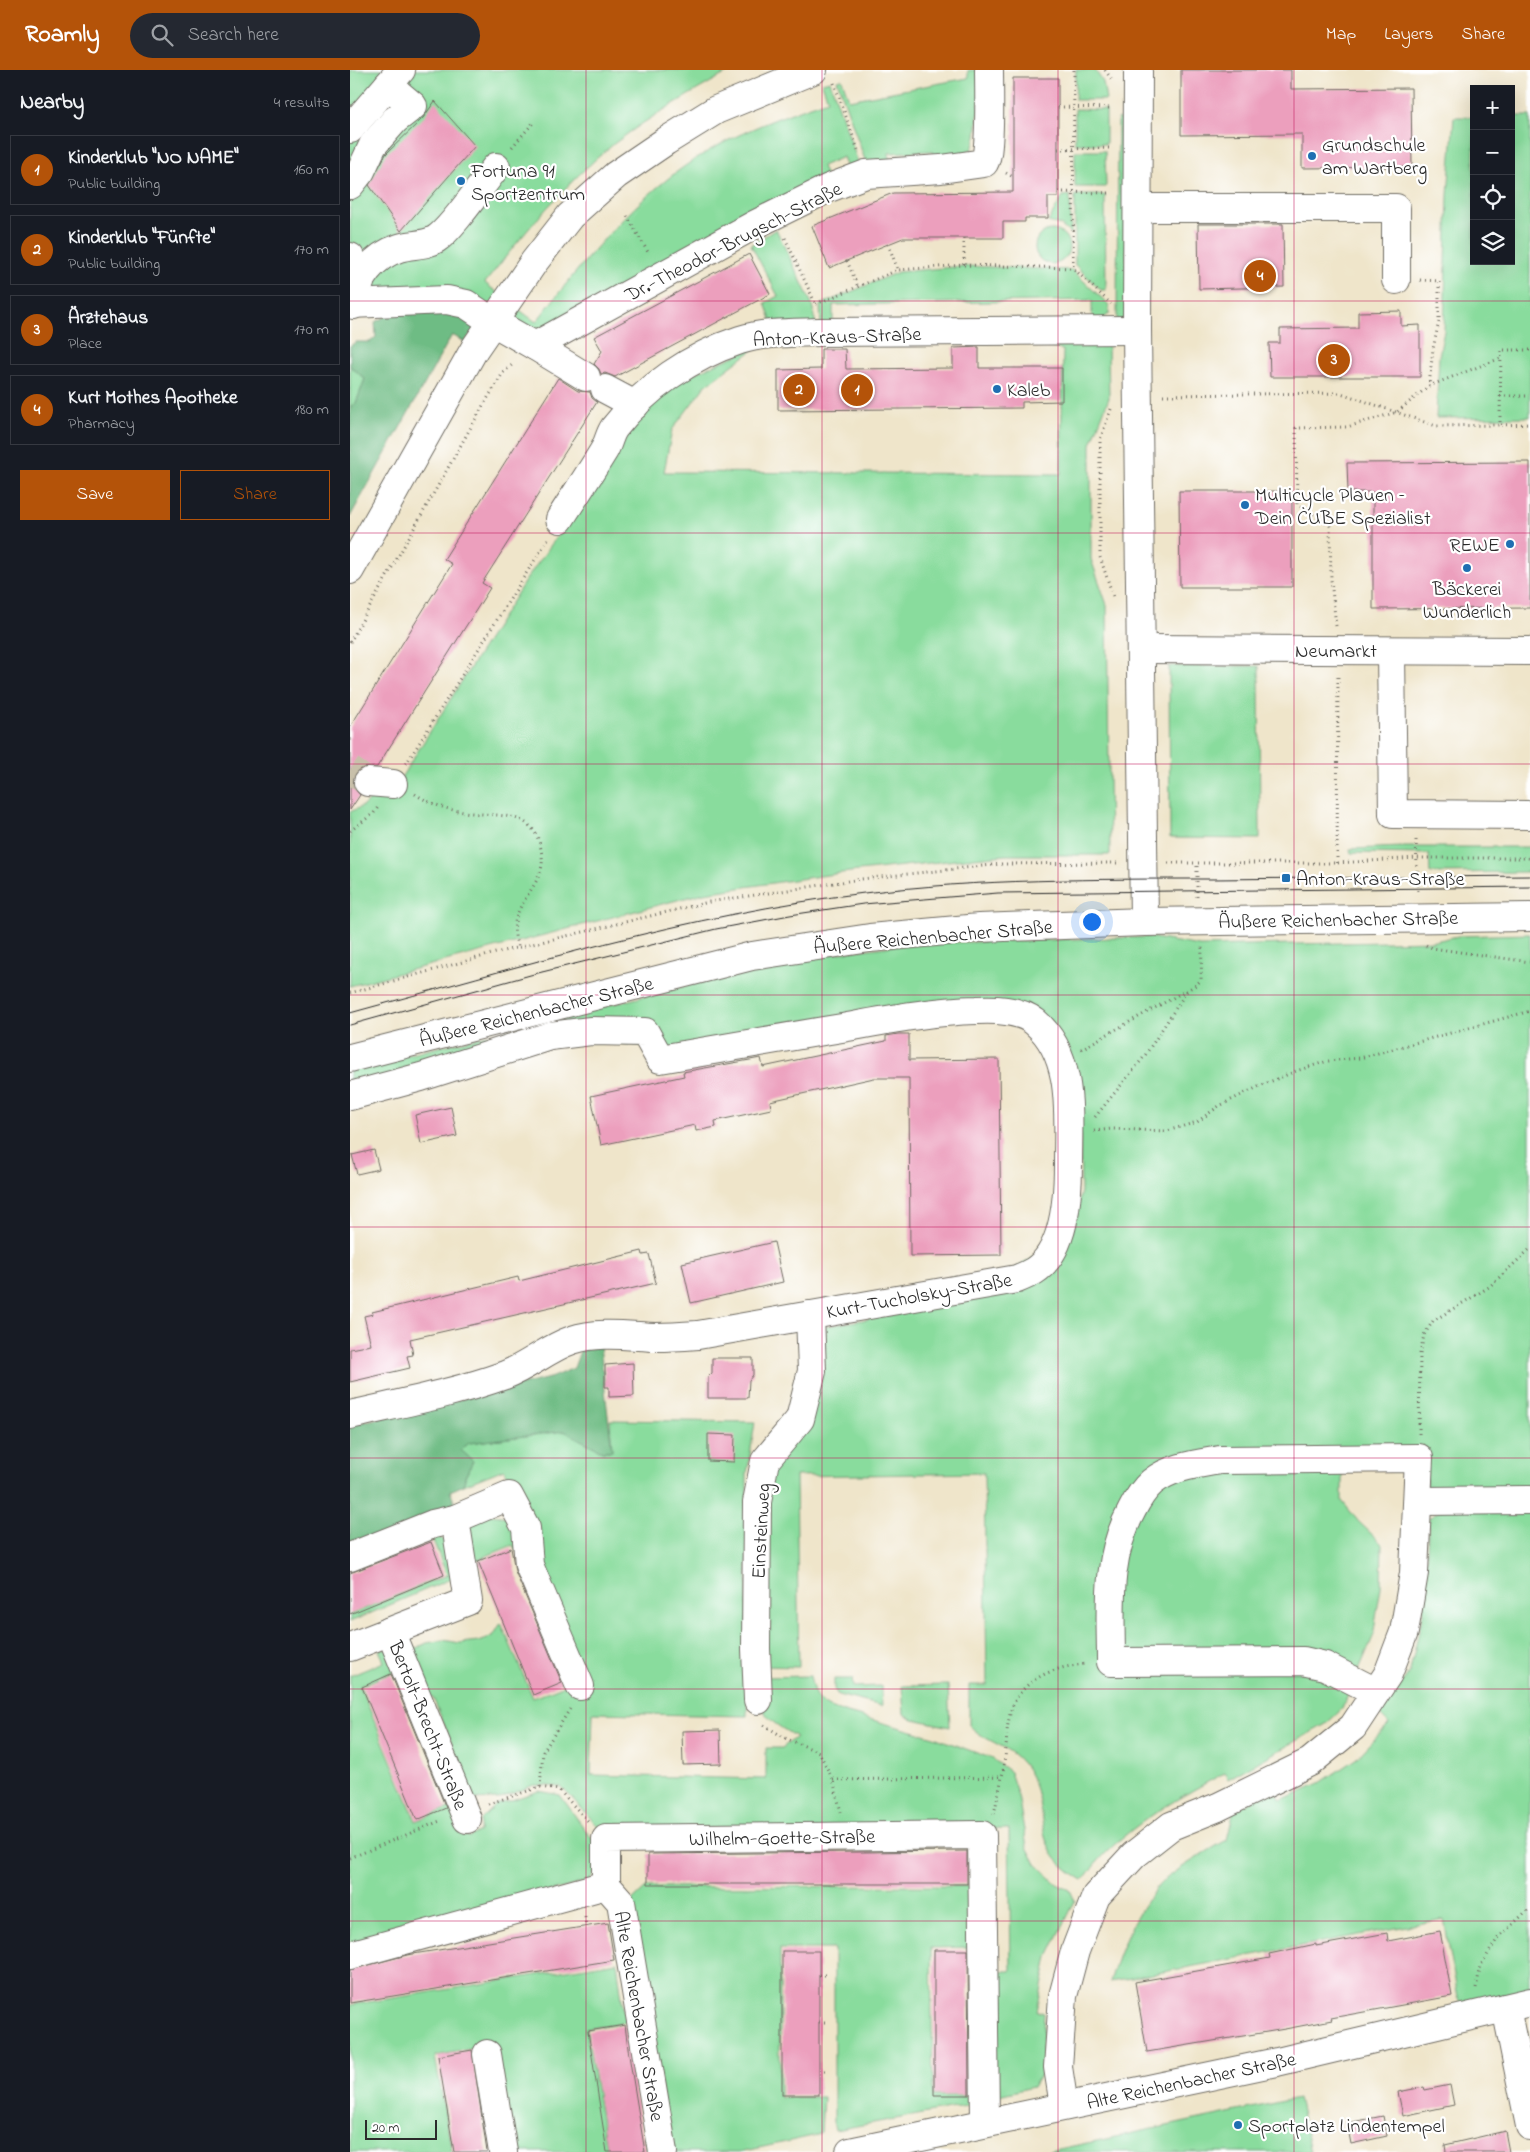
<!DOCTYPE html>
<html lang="en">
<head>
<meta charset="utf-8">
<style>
	:root { --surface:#171b24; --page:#242831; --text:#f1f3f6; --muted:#9ea1a6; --line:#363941; --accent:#b45309 }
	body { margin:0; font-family:"Indie Flower",sans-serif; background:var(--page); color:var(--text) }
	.controls { position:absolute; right:15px; top:15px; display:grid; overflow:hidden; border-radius:0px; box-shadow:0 5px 20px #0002 }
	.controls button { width:45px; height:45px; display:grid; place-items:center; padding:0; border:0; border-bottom:1px solid var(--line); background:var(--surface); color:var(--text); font:25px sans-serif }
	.scale { position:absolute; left:15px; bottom:12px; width:72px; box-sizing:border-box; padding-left:5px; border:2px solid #2b2b2b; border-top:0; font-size:14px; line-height:18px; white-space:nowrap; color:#2b2b2b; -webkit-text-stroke:4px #fff; paint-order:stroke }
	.you { position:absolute; left:741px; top:851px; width:18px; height:18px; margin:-12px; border:4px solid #fff; border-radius:50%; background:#1a73e8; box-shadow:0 0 0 8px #1a73e833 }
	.badge { display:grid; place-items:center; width:32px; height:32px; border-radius:50%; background:var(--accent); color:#fff; font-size:16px; font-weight:700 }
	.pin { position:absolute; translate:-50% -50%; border:2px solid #fff; box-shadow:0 1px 5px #0006 }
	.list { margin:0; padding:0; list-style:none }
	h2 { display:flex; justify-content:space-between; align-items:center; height:65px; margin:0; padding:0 20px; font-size:21px }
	h2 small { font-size:16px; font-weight:400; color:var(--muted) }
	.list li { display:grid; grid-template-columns:32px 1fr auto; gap:15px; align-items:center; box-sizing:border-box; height:70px; margin:0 10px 10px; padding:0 10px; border:1px solid var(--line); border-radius:0px }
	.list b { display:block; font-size:19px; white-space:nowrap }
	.list p { margin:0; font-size:16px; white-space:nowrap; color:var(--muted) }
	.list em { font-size:16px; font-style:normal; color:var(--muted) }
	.actions { display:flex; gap:10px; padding:15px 20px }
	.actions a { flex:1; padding:11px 0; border:1px solid var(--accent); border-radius:0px; text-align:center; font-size:18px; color:var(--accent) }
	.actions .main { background:var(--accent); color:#fff }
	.icon { flex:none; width:28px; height:28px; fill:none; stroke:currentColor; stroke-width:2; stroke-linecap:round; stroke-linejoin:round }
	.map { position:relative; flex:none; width:1180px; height:2082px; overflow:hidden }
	header { display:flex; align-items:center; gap:30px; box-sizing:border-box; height:70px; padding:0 25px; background:var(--accent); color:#fff }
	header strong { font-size:24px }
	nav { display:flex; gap:28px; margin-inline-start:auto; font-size:18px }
	.search { width:350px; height:45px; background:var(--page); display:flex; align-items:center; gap:12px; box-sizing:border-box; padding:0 18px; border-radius:28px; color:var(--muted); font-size:19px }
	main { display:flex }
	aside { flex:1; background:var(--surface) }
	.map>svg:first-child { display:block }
	.green { fill:#89dc9d; stroke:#5a8464 }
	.forest { fill:#6ebc84; stroke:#4c7458 }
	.building { fill:#ec9fbd }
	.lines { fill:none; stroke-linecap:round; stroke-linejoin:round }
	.minor-tunnel { stroke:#c8c0aa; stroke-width:28; stroke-dasharray:28 14; stroke-linecap:butt }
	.minor-casing { stroke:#706c63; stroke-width:30 }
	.path { stroke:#706c63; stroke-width:3; stroke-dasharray:1 4; stroke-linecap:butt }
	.minor { stroke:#fff; stroke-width:28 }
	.tram { stroke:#2b2b2b; stroke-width:1 }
	.grid { fill:none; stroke:#c2185b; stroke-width:1; stroke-opacity:0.55 }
	.poi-dot { fill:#1f6fb2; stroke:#fff; stroke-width:2 }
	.labels { text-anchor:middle; stroke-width:4.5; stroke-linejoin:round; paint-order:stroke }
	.poi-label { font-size:20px; fill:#2b2b2b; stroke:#fff; text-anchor:start }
	.street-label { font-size:20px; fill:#2b2b2b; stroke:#fff }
</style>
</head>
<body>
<header>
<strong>Roamly</strong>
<div class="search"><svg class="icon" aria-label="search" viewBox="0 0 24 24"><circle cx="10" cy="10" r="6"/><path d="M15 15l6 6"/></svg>Search here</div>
<nav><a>Map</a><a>Layers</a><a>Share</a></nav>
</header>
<main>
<aside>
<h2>Nearby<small>4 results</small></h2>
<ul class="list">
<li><span class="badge">1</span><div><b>Kinderklub &quot;NO NAME&quot;</b><p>Public building</p></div><em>160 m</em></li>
<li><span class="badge">2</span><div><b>Kinderklub &quot;Fünfte&quot;</b><p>Public building</p></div><em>170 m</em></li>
<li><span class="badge">3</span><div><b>Ärztehaus</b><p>Place</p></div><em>170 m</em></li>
<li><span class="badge">4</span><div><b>Kurt Mothes Apotheke</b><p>Pharmacy</p></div><em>180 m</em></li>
</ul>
<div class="actions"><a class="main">Save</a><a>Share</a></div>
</aside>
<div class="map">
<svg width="1180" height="2082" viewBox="0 0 1180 2082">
	<rect width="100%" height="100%" fill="#fff"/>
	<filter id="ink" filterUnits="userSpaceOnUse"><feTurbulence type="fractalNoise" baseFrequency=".02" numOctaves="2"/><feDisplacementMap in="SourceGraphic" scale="10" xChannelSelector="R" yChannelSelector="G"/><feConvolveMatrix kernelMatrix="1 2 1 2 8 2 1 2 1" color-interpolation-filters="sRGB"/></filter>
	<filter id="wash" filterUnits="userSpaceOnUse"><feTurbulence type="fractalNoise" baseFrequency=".0096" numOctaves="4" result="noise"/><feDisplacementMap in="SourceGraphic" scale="20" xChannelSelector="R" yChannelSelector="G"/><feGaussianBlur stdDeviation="1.12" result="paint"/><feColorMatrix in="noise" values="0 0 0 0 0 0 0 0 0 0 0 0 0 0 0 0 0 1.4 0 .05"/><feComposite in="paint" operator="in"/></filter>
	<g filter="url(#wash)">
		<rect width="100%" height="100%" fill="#efe5ca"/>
		<g class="green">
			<path d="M0 0H382C342 23 302 45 265 73 215 113 174 163 135 213L153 227 142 244 0 225Z"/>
			<path d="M618 0H632L626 67 622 79 602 88 584 90 582 81 539 83 540 93 517 96 487 10 492 9 499 30 618 8Z"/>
			<path d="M726 0H745L753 12 756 30H725Z"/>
			<path d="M480 11 510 98 498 101 493 87 472 96 477 109 188 265 166 256 161 245 164 236 186 252C239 184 297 111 375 72 408 55 443 42 478 30L472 13Z"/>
			<path d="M725 39 756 40V74H725Z"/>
			<path d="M1161 46H1180V347L1086 348 1089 286 1094 261 1098 125 1104 47H1124V191H1161Z"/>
			<path d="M768 48 775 51 777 247 767 251Z"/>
			<path d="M725 81H755L756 117H725Z"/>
			<path d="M720 125 721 164 710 155 698 152 713 126Z"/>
			<path d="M725 125H755L756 220H751L725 195Z"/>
			<path d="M426 159 462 234 466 256 424 258 415 233 428 226 401 175Z"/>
			<circle cx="702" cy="177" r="17"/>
			<path d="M614 196 722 200 759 235V244L747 253H742V230L483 235V256H471L470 235 548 202Z"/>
			<path d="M755 269 758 274 759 328 741 374V489L757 535 760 785H655L624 788 491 803 354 823 0 916V742L13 736 26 724 42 722 175 511 234 429 278 358 312 317 408 276 355 316 322 360 314 402 711 404 713 280 684 274Z"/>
			<path d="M0 296 15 309 6 333 0 337Z"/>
			<path d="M819 596H909L910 769 820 768Z"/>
			<path d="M1054 777H1180V802L1080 803 1079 784 1001 783 1000 779Z"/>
			<path d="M1180 864V1424L1077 1421 1075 1385 992 1384V1431L1008 1451 1032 1474 1031 1517 1023 1567 992 1639 976 1654 878 1709 874 1703C820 1733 770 1759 733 1810 675 1776 704 1743 676 1698 660 1674 637 1674 619 1655V1615H637L634 1403 446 1406 449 1597 411 1596V1435L472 1257 609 1233 722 1164 731 1121 730 1054 678 938 323 979 221 968 0 1022V999L450 888 558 874 799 867 850 876 1085 871 1108 866Z"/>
			<path d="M260 1350 405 1352 397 1404V1646L243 1643 241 1705 416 1709V1678H432L446 1667C414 1647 410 1647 412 1607L460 1606C464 1625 465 1630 483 1639L584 1667 643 1689 660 1702 668 1726 677 1777 686 1794 707 1814 720 1820 725 1831 698 1887 687 1941 694 1943 691 2004 683 2017 640 2027V1901H661L659 1759 479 1762 255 1763C239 1748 227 1732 211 1717L184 1715 148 1729 120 1730 97 1685 102 1673 83 1628 72 1626 62 1580 77 1573 93 1570 110 1573 129 1571 143 1566 151 1553 183 1628 222 1612 181 1455 176 1429 162 1417 154 1399 114 1415 115 1407 123 1391 110 1380 119 1373 214 1361 252 1381H262Z"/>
			<path d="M1180 1436V1922L1113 1937 1108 1927 1094 1849 760 1912C770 1877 785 1843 809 1815 819 1804 862 1778 877 1770L884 1740 923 1720 931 1730 970 1713 1007 1688 1039 1654 1030 1645 1060 1601 1073 1543 1079 1448 1091 1440Z"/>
			<path d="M134 1444 158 1447 167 1458V1483L163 1475 124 1491 113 1454Z"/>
			<path d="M83 1464C101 1472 104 1487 110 1505L0 1552V1545L97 1505 82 1468Z"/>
			<path d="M36 1579 48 1600 10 1616 66 1751 104 1736 114 1766 119 1767 130 1761 131 1750 146 1735 189 1721 210 1725 248 1777 250 1792 239 1811 4 1875 0 1871V1606L34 1592 29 1580Z"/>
			<path d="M484 1609H502L503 1617 531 1616 532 1636 488 1625 484 1619Z"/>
			<path d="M598 1615 600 1657 563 1649 554 1644 552 1616Z"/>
			<path d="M622 1816 624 1877 581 1878 583 2026H625L621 2035 485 2060 484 2056V1879H430V2027H473L471 2062 467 2065 391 2082H322L279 1834 297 1817Z"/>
			<path d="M267 1892 275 1952 236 1959 257 2082H157L141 1975 85 1986 102 2082H0V1935Z"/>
			<path d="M948 2028 960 2082H695Z"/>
		</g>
		<g class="forest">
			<path d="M82 238 127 250 123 261 115 272 102 265 0 447V337L6 333 15 309 0 296V276L6 272H20L26 267 25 252 44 242Z"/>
			<path d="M250 1276 262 1381H252L214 1361 119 1373 111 1380 123 1391 115 1407 114 1415 100 1421 105 1434 41 1463 0 1472V1355L200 1308 224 1298 230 1281Z"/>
		</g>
		<g id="blocks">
			<g class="building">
				<path d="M831 0H941V19L1061 18 1062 97 952 98V64L831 65Z"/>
				<path d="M663 8H708V127H698V148H675V152H653V168H553L479 198 462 156 543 123 663 122Z"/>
				<path d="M85 31 125 76 51 161 19 115 36 84 73 48Z"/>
				<path d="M848 154H933L934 217 849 219Z"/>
				<path d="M399 184 420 224 265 307 255 303 251 304 249 299 244 294 252 281 244 267Z"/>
				<path d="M1051 241V256L1070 255V307H920L919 273H930V259L1008 258V242Z"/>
				<path d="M629 277V298H712V331L672 332V338L428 340V300L471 299V279H495L496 299 603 298V278Z"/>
				<path d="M208 308 228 321 240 322 242 328 247 332 132 513 140 518 27 697 12 698 5 704 3 710 4 718 10 725 0 740V657L102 494 94 489Z"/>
				<path d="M1180 392V538L1023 539V422H998L997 393Z"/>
				<path d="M829 421H942V517H830Z"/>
				<path d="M548 964H559V990L649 989 651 1185 560 1186 559 1008H524L420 1031 421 1039 365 1051 366 1057 346 1061 345 1055 251 1075 241 1026 334 1006 333 1002 411 988 413 997 536 971V966Z"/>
				<path d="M101 1037 107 1066 71 1074 65 1045Z"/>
				<path d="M24 1080 29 1099 7 1104 2 1085Z"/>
				<path d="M424 1172 433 1212 341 1233 332 1193Z"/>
				<path d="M292 1181 293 1185 299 1184 306 1213 60 1269 63 1285 57 1286 60 1298 0 1312V1279L21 1275 14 1246 23 1244 22 1242 168 1207 169 1211Z"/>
				<path d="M362 1288H403V1305L399 1310 398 1328H358V1307L362 1303Z"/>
				<path d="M283 1293 284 1326 259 1327V1317H255V1295Z"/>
				<path d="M358 1364 385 1365 384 1392 358 1391Z"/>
				<path d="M81 1472 94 1505 0 1544V1503Z"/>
				<path d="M161 1478 165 1501 212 1613 183 1625 128 1491Z"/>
				<path d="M41 1604 96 1738 67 1750 12 1617Z"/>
				<path d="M370 1660 371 1694 333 1695 332 1661Z"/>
				<path d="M617 1781V1814H298V1784Z"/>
				<path d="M258 1853 264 1890 0 1933V1900L57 1885Z"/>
				<path d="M1090 1861 1102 1926 981 1948 982 1950 935 1959 797 1982 785 1912 920 1888 919 1884 966 1874V1876L1037 1863 1038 1871Z"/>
				<path d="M584 1880H618L619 2025H584Z"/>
				<rect x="432" y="1881" width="37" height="144"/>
				<path d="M275 1955 278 1979 295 2082H257L238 1961Z"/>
				<path d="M122 1980 137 2082H104L88 1986Z"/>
				<path d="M1100 2015 1104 2035 1053 2046 1048 2022 1074 2017 1075 2020Z"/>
				<path d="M1033 2046 1037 2066 1001 2074 997 2053Z"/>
				<path d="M1155 2061 1159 2082H1096L1095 2075Z"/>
			</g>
		</g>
	</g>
	<g filter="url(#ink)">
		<use href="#blocks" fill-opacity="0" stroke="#706c63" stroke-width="1"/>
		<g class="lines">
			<path class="minor-tunnel" d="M0 700 18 712"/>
			<defs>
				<g id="minor">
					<path d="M788 0 787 260 794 852"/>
					<path d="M0 59 51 0"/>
					<path d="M0 115 11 101 23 75 45 50 63 36 38 15"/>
					<path d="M789 138H1046V210"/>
					<path d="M0 187 10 213"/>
					<path d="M0 234 97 230 116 234 143 252 185 276 406 154 479 118 516 104 591 99 634 93C641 86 639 15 639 0"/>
					<path d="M3 235C5 209 24 186 49 178 61 174 75 176 86 169 102 159 132 114 146 97"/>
					<path d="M185 276 236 307"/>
					<path d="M255 319 285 335"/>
					<path d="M210 449C224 427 239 405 253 382 258 375 259 365 264 358 295 318 341 286 390 270 415 262 443 263 469 262L787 260"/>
					<path d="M0 500 125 278 184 192 220 146 266 105 316 71 366 40 463 0"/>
					<path d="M791 579 1180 581"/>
					<path d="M1041 581 1043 744 1180 745"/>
					<path d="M18 712 43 714"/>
					<path d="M0 988 402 886 520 868 629 858 794 852 1180 847"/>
					<path d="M0 1026 71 1007 200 966 241 961 295 962 310 989C370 979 431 968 492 958 536 950 582 941 627 940 644 939 671 940 685 952 725 986 718 1046 718 1094 718 1127 715 1181 684 1201 679 1204 672 1207 667 1209L348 1265C334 1266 320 1267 306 1267 279 1266 249 1261 222 1270 198 1278 179 1296 155 1305 105 1323 52 1333 0 1345"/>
					<path d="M1069 1431 1180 1430"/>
					<path d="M0 1487 83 1454 105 1449 159 1426 176 1458 179 1495 230 1616"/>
					<path d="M40 1561 117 1749"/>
					<path d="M0 1577 118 1531 105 1449"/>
					<path d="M408 1630 406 1579 407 1432 415 1391 450 1349 462 1301 460 1245"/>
					<path d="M256 1815V1769L632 1765 635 2052"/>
					<path d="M256 1815 271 1832 313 2082"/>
					<path d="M0 1885 256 1815"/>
					<path d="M1156 1938 1180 2056"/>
					<path d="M137 1984 153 2082"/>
					<path d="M714 2036 708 1997 713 1926 725 1881 746 1826 784 1785 821 1756 868 1737 960 1692 1003 1657 1038 1604 1054 1562 1064 1503 1069 1388 870 1390C848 1394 820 1397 802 1412 793 1420 787 1430 782 1440 755 1489 761 1539 761 1592L953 1591 975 1596 1026 1622"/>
					<path d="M500 2082 927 1992 1180 1932"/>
				</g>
			</defs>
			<use href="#minor" class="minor-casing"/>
			<g class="path">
				<path d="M724 0 723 198 761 234"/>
				<path d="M755 0 762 10"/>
				<path d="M484 13 508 80"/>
				<path d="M708 37 762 38"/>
				<path d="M162 77 183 53"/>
				<path d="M708 79 762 78"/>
				<path d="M656 103 663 107"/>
				<path d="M708 122 762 123"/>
				<path d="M277 146 299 184"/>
				<path d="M435 168 466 235"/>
				<path d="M614 168V195"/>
				<path d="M538 174 548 200"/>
				<path d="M497 191 508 217"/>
				<path d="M1070 210 1089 211V251L1083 279 1079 316"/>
				<path d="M466 234 548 200 614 195 723 198"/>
				<path d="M1180 280H1151L1150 347V355L1180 354"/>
				<path d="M813 325 991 323 1086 356 1150 355"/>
				<path d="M1150 326H1180"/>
				<path d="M761 339 750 370V487L763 526"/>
				<path d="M986 556 981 510 980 456 947 434 946 358 997 357 1047 342 1079 316 1151 288"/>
				<path d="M0 572 134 334 153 303 163 294"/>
				<path d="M56 694 198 469"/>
				<path d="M65 724C82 735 101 741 122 743 157 747 187 741 192 786 195 809 172 827 166 848 163 859 165 868 168 878"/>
				<path d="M0 761 24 743 28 737"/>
				<path d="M1066 770 1068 824"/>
				<path d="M818 793H987L1067 788H1180"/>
				<path d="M987 793 988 604"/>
				<path d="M847 827V794"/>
				<path d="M1076 875 1082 878 1180 892"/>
				<path d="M0 923 149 882 359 832 511 809 652 794 767 793"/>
				<path d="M731 979 846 915 851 910 852 877"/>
				<path d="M745 1047 794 987 837 921"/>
				<path d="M744 1061 762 1059 817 1061 847 1052 869 1036 912 1015 946 1001 978 991 1010 988 1180 941"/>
				<path d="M1069 1364 1070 1284 1074 1265 1083 1251 1139 1217 1180 1179"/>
				<path d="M414 1655 435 1668 469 1682 483 1710 491 1742"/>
				<path d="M483 1710 652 1707"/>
				<path d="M190 1717 193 1682 220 1639"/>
				<path d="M138 1734 190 1717 209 1720 238 1751"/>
				<path d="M644 1744C648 1725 653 1706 655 1687 657 1674 656 1661 659 1649 665 1611 703 1596 737 1594"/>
				<path d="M0 1788 90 1751"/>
				<path d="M235 1847 236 1857"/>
				<path d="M469 1905H479"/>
				<path d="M1126 1918 1131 1895 1148 1868 1180 1838"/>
				<path d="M469 1952H478"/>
				<path d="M469 2001H478"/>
			</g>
			<use href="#minor" class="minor"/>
			<g class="tram">
				<path d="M0 943C169 897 339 844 514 823 629 809 746 809 862 809 968 808 1074 807 1180 806"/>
				<path d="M0 955 184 904 366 859 440 845 513 834 648 823 1180 817"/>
			</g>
		</g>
	</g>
	<path class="grid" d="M236 0V2082M472 0V2082M708 0V2082M944 0V2082M0 231H1180M0 463H1180M0 694H1180M0 925H1180M0 1157H1180M0 1388H1180M0 1619H1180M0 1851H1180"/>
	<g class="poi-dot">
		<circle cx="962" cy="86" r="5"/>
		<circle cx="111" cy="111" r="5"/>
		<circle cx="647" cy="319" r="5"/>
		<circle cx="895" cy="435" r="5"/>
		<circle cx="1160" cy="474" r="5"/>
		<circle cx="1117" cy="498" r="5"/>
		<rect x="931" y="803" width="10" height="10" rx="2.5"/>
		<circle cx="888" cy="2055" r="5"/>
	</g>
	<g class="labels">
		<g class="poi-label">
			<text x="972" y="81">Grundschule<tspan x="972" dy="23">am Wartberg</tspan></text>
			<text x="121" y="107">Fortuna 91<tspan x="121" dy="23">Sportzentrum</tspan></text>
			<text x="657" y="326">Kaleb</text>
			<text x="905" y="431">Multicycle Plauen –<tspan x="905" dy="23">Dein CUBE Spezialist</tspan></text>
			<text x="1150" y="481" text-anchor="end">REWE</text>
			<text x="1117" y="525" text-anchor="middle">Bäckerei<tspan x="1117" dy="23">Wunderlich</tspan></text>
			<text x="946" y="815">Anton-Kraus-Straße</text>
			<text x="898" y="2062">Sportplatz Lindentempel</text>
		</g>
		<g class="street-label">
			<text transform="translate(383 171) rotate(-27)" y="7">Dr.-Theodor-Brugsch-Straße</text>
			<text transform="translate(487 266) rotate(-2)" y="7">Anton-Kraus-Straße</text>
			<text x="986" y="587">Neumarkt</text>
			<text transform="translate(988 849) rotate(-1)" y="7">Äußere Reichenbacher Straße</text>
			<text transform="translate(583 866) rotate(-5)" y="7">Äußere Reichenbacher Straße</text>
			<text transform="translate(186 941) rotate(-14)" y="7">Äußere Reichenbacher Straße</text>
			<text transform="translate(569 1225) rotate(-10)" y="7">Kurt-Tucholsky-Straße</text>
			<text transform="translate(410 1461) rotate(-87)" y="7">Einsteinweg</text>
			<text transform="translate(79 1655) rotate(68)" y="7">Bertolt-Brecht-Straße</text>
			<text transform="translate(432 1767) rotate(-1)" y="7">Wilhelm-Goette-Straße</text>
			<text transform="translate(290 1946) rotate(80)" y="7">Alte Reichenbacher Straße</text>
			<text transform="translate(841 2010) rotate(-12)" y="7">Alte Reichenbacher Straße</text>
		</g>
	</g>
</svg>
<div class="controls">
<button>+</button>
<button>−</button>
<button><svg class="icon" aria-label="locate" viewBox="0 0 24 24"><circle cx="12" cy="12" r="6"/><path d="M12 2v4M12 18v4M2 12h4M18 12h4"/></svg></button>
<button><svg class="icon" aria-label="layers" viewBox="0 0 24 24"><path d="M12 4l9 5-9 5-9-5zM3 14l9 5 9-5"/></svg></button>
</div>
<div class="scale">20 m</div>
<div class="you"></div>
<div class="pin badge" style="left:507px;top:320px">1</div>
<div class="pin badge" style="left:449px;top:320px">2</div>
<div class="pin badge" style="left:984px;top:290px">3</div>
<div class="pin badge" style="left:910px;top:206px">4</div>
</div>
</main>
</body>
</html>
